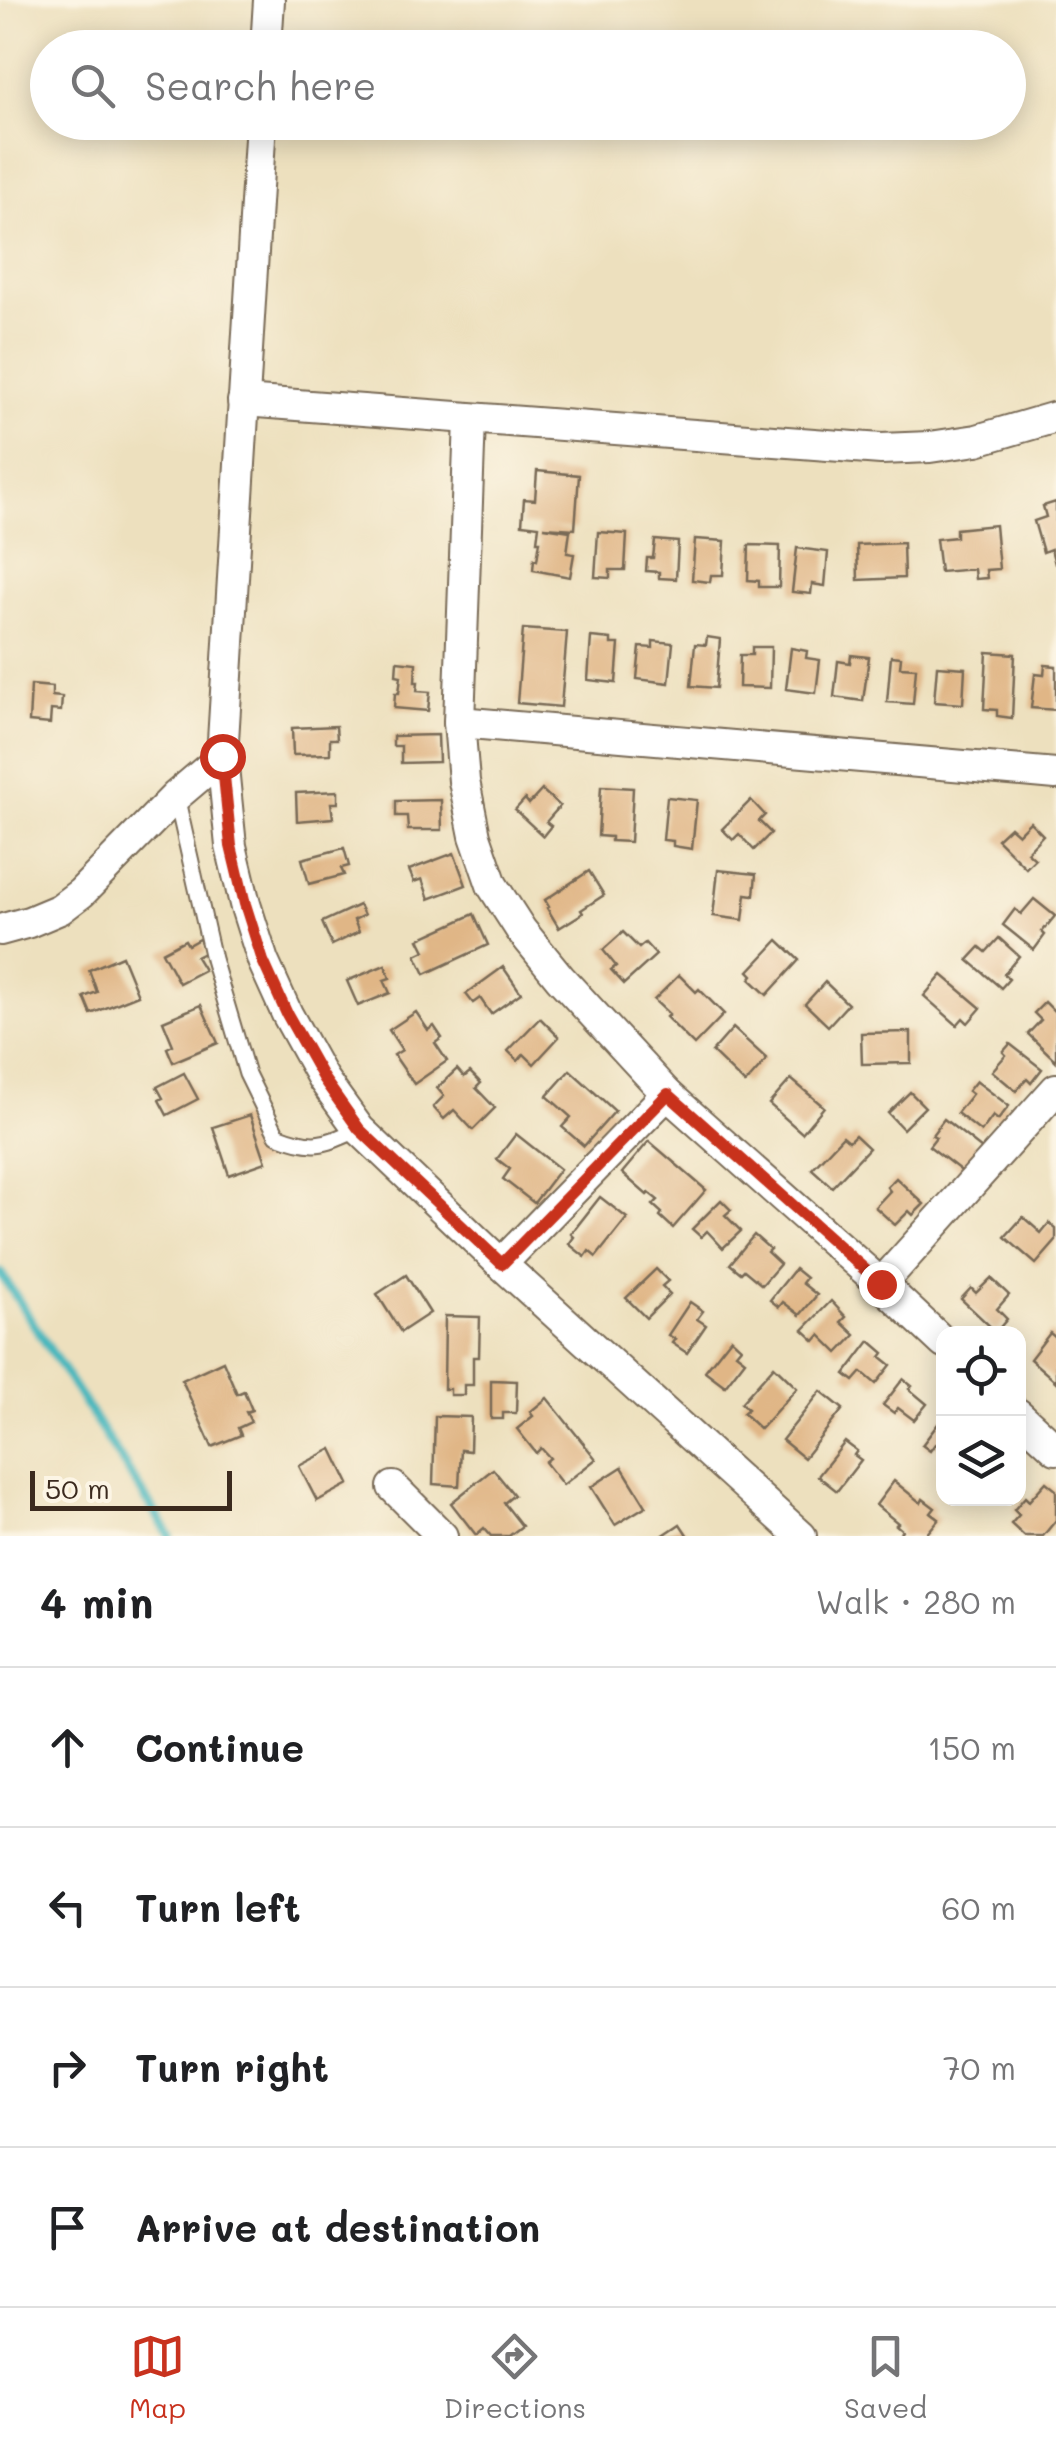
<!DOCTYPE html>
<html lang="en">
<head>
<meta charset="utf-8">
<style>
	:root { --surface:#fff; --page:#f6f6f6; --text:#202124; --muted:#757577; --line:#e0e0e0; --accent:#c8321e }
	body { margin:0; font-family:Mali,sans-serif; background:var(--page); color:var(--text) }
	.controls { position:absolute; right:30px; bottom:30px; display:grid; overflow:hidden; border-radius:20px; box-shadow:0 5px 25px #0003 }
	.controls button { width:90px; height:90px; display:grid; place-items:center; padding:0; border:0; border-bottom:2px solid var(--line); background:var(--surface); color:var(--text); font:50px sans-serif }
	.scale { position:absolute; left:30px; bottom:25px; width:202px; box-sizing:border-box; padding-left:10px; border:5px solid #3b2a1e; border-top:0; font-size:28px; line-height:35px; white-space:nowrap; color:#3b2a1e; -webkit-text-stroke:8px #fcf5e5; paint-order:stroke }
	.stop { position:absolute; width:30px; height:30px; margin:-22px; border:8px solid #c8321e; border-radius:50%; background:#fff }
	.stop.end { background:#c8321e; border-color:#fff; box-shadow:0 2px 10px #0008 }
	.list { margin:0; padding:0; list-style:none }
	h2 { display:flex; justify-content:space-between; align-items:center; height:130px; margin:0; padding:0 40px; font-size:42px }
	h2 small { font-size:32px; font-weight:400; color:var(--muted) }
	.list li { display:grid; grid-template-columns:65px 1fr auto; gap:30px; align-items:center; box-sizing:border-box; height:160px; padding:0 40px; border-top:2px solid var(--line) }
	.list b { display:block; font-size:38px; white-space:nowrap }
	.list em { font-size:32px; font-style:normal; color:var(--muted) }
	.icon { flex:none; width:55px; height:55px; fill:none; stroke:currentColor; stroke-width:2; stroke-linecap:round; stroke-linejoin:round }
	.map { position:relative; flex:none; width:1056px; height:1536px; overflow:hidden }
	.search { position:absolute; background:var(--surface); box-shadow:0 5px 25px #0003; left:30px; right:30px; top:30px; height:110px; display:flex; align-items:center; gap:25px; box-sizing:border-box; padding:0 35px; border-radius:55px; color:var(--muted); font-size:38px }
	.sheet { height:770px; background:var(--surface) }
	nav { display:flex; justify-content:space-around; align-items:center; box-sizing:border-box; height:140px; border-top:2px solid var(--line); background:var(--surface); font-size:28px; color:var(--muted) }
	nav a { display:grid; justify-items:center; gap:5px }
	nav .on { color:var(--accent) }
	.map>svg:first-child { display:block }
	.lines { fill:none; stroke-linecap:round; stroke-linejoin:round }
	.stream { stroke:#47b7bd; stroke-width:9 }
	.building { fill:#e0b686 }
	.service-casing { stroke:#796a56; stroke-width:19 }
	.minor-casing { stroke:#796a56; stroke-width:34 }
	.service { stroke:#fff; stroke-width:15 }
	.minor { stroke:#fff; stroke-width:30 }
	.route { stroke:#c8321e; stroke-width:12 }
</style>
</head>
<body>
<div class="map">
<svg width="1056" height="1536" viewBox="0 0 1056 1536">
	<rect width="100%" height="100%" fill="#fcf5e5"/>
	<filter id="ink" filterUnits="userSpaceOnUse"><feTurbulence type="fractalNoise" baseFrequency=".01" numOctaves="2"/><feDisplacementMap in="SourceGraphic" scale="20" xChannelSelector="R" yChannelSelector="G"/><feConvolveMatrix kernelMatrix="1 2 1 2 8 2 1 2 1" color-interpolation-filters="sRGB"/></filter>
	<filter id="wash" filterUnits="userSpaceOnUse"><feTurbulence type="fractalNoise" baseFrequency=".0048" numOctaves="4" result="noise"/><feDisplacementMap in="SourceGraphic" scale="40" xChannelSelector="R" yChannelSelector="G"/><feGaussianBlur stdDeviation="2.25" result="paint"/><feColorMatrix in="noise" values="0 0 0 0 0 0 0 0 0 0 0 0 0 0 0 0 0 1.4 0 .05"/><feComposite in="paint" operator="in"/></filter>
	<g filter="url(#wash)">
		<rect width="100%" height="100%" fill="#ede0be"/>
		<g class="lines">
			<path class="stream" d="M0 1272 170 1536"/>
		</g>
		<g id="blocks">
			<g class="building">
				<path d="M537 471 579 475 575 529 544 527 570 531 567 553 574 554 570 577 533 570 534 559 537 560 540 541H537L539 526 522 524 524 499 535 500Z"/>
				<path d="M1056 502V564H1055L1051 549 1043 552 1034 521 1046 517 1043 506Z"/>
				<path d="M995 525 999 569 986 570 987 578 975 579 974 569 940 572 936 539 956 537V529Z"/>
				<path d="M598 532 627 534 625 570H610V578L595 577Z"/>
				<path d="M695 539 725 541 723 575H711L710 582 692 580Z"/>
				<path d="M655 540 678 542 676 579 659 578V572L646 571 647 558H653Z"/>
				<path d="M903 543 904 578 858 580 857 545Z"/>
				<path d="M749 545 780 546 779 587H759V581L748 580Z"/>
				<path d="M797 548 828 552 825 586 812 584 811 594 792 592Z"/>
				<path d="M523 629 567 632 561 707 517 703Z"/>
				<path d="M591 637 611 639V644H619L616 683 588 680Z"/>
				<path d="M707 637 720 639 716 688 691 686 695 644 706 645Z"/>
				<path d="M653 641 673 643 669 683 637 679 640 647 653 648Z"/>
				<path d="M752 647H771L770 688 739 687 740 655H752Z"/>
				<path d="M791 648 807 651 806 658 820 660 816 693 786 689Z"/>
				<path d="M987 652 1015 654 1012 718 997 716V710L984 709Z"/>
				<path d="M851 655 869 657 863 701 834 697 838 661 850 663Z"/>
				<path d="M891 656 901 657 900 667 916 668 913 704 887 702Z"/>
				<path d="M397 661 416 663 415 682H418L417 691 430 692 428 711 394 708 395 693H399L401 676 396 675Z"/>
				<path d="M1045 665 1056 666V710L1031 708 1035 674 1044 675Z"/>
				<path d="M937 666 965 668 963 704 934 702Z"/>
				<path d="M31 685 52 687V696L62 697 61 711 51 710 50 724 29 722Z"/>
				<path d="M336 726 337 739H330V754L293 755 292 728Z"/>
				<path d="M438 735 439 762 401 763V746H393V736Z"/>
				<path d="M601 786 633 788 630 842 611 841V837L598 836Z"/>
				<path d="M542 790 560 806 546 822 551 826 543 836 515 810 525 799 529 804Z"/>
				<path d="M338 791V803H331L333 818 297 821 296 793Z"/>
				<path d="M667 797 697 800 692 849 673 846V841L663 840Z"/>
				<path d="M441 800 442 830H408L407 816H396V801Z"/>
				<path d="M751 800 765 815 759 821 771 833 754 850 739 834 733 840 722 829Z"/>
				<path d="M1030 822 1043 835 1027 852 1035 859 1026 868 997 839 1010 827 1018 834Z"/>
				<path d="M344 848 349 866 341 868 344 875 309 884 302 859Z"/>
				<path d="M454 853 466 885 429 899 422 879 414 882 409 870Z"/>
				<path d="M718 870 756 874 754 895 746 894 743 920 713 916Z"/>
				<path d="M589 871 604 895 581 910 583 913 559 928 547 908 549 907 545 900Z"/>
				<path d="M1034 899 1055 916 1042 932 1045 935 1034 950 1003 925 1015 909 1021 914Z"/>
				<path d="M359 905 364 915 354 920 359 932 332 945 322 922Z"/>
				<path d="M474 914 488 945 425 974 416 955 425 951 419 939Z"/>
				<path d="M623 932 639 948 645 943 656 955 624 984 611 970 616 966 603 950Z"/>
				<path d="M999 938 1019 956 1004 974 1009 979 1001 988 968 960 980 947 986 952Z"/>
				<path d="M199 939 206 952 196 957 204 970 179 983 162 952 185 940 188 945Z"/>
				<path d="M778 940 799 960 767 995 750 979 753 975 749 971Z"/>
				<path d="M122 956 138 995 91 1014 84 997 97 992 89 970Z"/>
				<path d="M385 965 390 978 384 980 390 993 358 1006 347 981Z"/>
				<path d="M503 967 521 993 491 1014 480 998 473 1003 466 994Z"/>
				<path d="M679 975 696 992 699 989 724 1014 694 1045 666 1017 669 1014 654 1000Z"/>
				<path d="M942 975 981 1008 968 1023 963 1018 957 1025 924 996Z"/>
				<path d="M825 982 848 1004 828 1026 805 1004Z"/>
				<path d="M1045 1002 1056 1013V1061L1028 1034 1041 1020 1034 1013Z"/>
				<path d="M201 1005 218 1043 173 1062 167 1048 173 1045 163 1021Z"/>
				<path d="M416 1012 428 1030 434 1026 442 1038 435 1043 447 1061 414 1084 394 1055 402 1050 389 1030Z"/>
				<path d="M540 1018 559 1037 534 1064 524 1054 518 1061 508 1051Z"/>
				<path d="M733 1028 767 1059 745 1084 712 1052Z"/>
				<path d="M911 1032V1063L862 1064 861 1033Z"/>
				<path d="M1010 1044 1042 1069 1031 1083 1027 1079 1016 1091 992 1071 1006 1055 1003 1052Z"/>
				<path d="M457 1069 464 1077 470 1072 481 1083 476 1088 495 1108 473 1130 454 1110 444 1119 433 1107 444 1096 437 1088Z"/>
				<path d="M570 1070 615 1111 584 1146 562 1127 571 1117 547 1096Z"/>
				<path d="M184 1073 198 1099 167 1115 159 1100 163 1098 157 1087Z"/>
				<path d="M791 1079 824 1107 802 1133 769 1104Z"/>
				<path d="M976 1081 1009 1106 998 1120 993 1116 981 1132 957 1113 972 1094 968 1091Z"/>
				<path d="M910 1092 925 1107 903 1129 888 1113Z"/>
				<path d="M250 1115 266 1162 229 1175 213 1127Z"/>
				<path d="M944 1119 982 1149 964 1173 929 1146 936 1137 932 1135Z"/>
				<path d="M516 1134 560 1169 534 1203 503 1179 510 1169 497 1159Z"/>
				<path d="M855 1135 869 1148 832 1187 812 1169 843 1136 849 1141Z"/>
				<path d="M649 1141 706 1190 673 1228 660 1216 662 1213 653 1205 658 1200 649 1193 647 1195 622 1173Z"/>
				<path d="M896 1178 924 1204 913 1215 909 1211 895 1225 875 1207 890 1191 887 1187Z"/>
				<path d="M600 1197 627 1218 596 1257 589 1251 585 1257 569 1244 574 1237 571 1234Z"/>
				<path d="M721 1200 731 1210 725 1215 741 1231 723 1248 707 1231 701 1237 692 1229Z"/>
				<path d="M1023 1217 1041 1233 1049 1223 1056 1229V1241L1036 1264 1005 1237Z"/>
				<path d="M754 1235 770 1249 767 1252 780 1264 762 1285 744 1270 741 1273 730 1264Z"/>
				<path d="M656 1269 668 1281 662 1286 670 1294 646 1318 626 1298Z"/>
				<path d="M795 1269 806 1278 802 1283 817 1295 800 1315 783 1302 779 1307 770 1300Z"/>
				<path d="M406 1275 430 1313 401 1332 377 1294Z"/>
				<path d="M991 1278 1009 1295 997 1309 1007 1319 996 1332 961 1299 971 1288 976 1293Z"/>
				<path d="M831 1301 846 1317 841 1322 855 1335 838 1353 820 1335 815 1341 803 1330Z"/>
				<path d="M690 1302 703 1311 697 1319 706 1325 687 1353 672 1343 675 1339 668 1335Z"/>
				<path d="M445 1316 480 1317 479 1357H473V1385H464V1395H450V1389H444Z"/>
				<path d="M1050 1333 1056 1338V1382L1030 1359Z"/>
				<path d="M731 1338 741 1347 736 1353 745 1360 725 1386 705 1371Z"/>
				<path d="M870 1341 884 1353 881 1357 891 1365 876 1384 862 1372 854 1381 845 1374Z"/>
				<path d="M223 1361 237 1394 244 1391 252 1410 246 1412 251 1422 238 1428 241 1435 212 1447 182 1380Z"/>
				<path d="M774 1366 797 1388 760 1429 743 1413 748 1409 741 1403Z"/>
				<path d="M903 1379 912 1386 909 1389 927 1404 914 1420 898 1408 894 1413 883 1405Z"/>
				<path d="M491 1380 517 1381 516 1413H503V1419H491Z"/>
				<path d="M821 1391 843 1409 804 1458 782 1440Z"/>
				<path d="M547 1398 596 1459 563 1485 545 1462 550 1458 541 1448 536 1453 517 1429 533 1416 530 1412Z"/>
				<path d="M435 1416 471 1417 470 1451 461 1450 459 1486 433 1484Z"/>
				<path d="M944 1416V1450L935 1444 930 1451 922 1445Z"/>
				<path d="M845 1442 857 1451 854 1455 861 1460 837 1491 818 1476Z"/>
				<path d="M332 1449 349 1484 317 1501 299 1466Z"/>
				<path d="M622 1467 646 1506 615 1525 591 1487Z"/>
				<path d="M493 1469 514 1495 504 1503 522 1526 509 1536H491L484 1528 476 1535 451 1503Z"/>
				<path d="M894 1481 921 1503 923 1499 935 1508 931 1513 939 1519 925 1536H898L902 1530 896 1525 898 1523 876 1505Z"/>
				<path d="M1046 1482 1056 1490V1520L1043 1536H1024L1011 1524 1019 1515 1014 1510 1025 1497 1029 1501Z"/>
				<path d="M680 1524 688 1536H662Z"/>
			</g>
		</g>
	</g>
	<g filter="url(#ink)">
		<use href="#blocks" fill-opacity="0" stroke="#796a56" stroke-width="2.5"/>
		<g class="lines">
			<defs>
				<path id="service" d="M176 796 213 959 247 1074 277 1135C315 1150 323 1145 359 1129"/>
				<g id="minor">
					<path d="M266 48 269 0"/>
					<path d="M261 122 222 757 231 846 245 904 263 961 287 1014 323 1079 359 1129 501 1264 801 1536"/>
					<path d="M243 401 881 449 930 447 977 440 1056 417"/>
					<path d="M470 419 459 722 464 781 475 836 492 885 521 930 560 978 667 1094 881 1284 944 1343"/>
					<path d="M459 722 1056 774"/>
					<path d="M0 930 29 922 60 909 81 893 176 796 222 757"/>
					<path d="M501 1264 667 1094"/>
					<path d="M881 1284 1056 1089"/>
					<path d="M1018 1414 1056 1449"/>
					<path d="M393 1487 442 1536"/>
				</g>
			</defs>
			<use href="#service" class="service-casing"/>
			<use href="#minor" class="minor-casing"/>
			<use href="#service" class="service"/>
			<use href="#minor" class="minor"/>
		</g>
	</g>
	<g class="lines" filter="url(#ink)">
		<path class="route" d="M222 756 231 846 245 904 263 961 287 1014 323 1078 359 1129 502 1264 668 1094 881 1284"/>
	</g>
</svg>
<div class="controls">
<button><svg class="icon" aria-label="locate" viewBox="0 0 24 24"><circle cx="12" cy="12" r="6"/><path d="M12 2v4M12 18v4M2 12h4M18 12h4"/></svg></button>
<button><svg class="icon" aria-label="layers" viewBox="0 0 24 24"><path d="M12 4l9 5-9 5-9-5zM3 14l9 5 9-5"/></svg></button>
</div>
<div class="scale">50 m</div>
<div class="stop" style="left:222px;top:756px"></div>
<div class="stop end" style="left:881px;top:1284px"></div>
<div class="search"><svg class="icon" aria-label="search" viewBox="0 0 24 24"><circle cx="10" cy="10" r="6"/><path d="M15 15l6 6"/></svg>Search here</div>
</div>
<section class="sheet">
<h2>4 min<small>Walk · 280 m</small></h2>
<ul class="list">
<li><svg class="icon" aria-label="ahead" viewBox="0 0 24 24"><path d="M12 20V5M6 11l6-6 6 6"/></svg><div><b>Continue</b></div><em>150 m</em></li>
<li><svg class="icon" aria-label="left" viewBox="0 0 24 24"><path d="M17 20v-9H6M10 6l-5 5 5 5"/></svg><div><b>Turn left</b></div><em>60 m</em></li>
<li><svg class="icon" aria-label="right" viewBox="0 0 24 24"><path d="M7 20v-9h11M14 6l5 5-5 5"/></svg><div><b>Turn right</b></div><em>70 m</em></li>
<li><svg class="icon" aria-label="arrive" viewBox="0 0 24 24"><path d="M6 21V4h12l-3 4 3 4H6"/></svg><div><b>Arrive at destination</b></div></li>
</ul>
</section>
<nav>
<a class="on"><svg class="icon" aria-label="map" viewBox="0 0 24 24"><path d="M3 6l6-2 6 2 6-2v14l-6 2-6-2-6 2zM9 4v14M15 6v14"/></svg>Map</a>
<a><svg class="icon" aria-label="directions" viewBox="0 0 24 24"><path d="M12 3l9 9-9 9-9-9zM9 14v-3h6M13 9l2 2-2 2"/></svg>Directions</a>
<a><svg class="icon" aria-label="saved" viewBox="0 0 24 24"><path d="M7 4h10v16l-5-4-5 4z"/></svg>Saved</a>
</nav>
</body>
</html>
